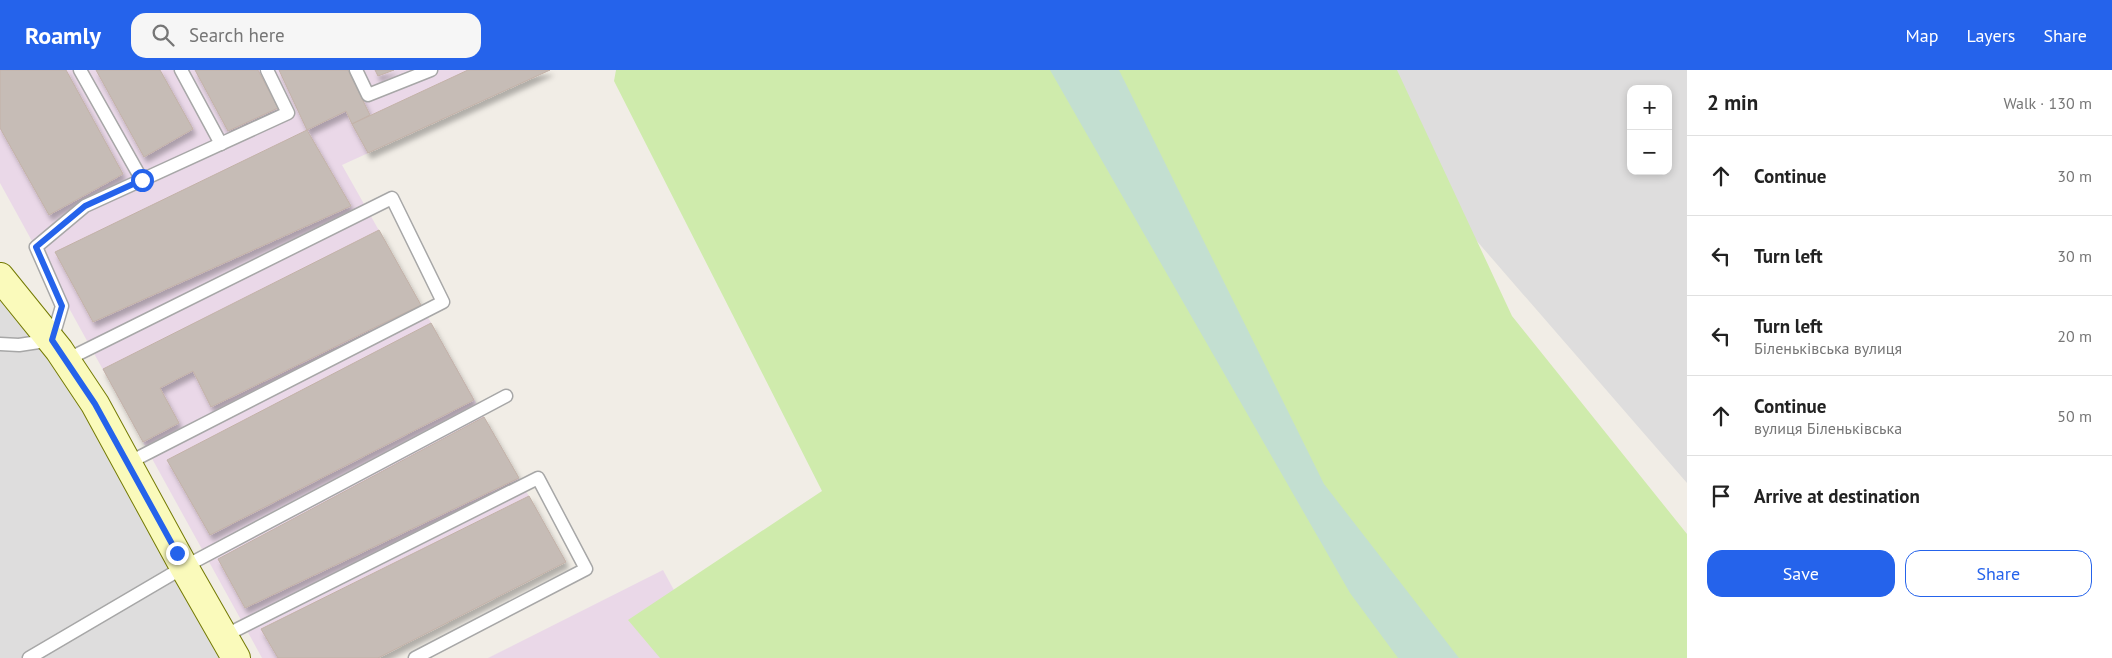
<!DOCTYPE html>
<html lang="en">
<head>
<meta charset="utf-8">
<style>
	body { margin:0; font-family:"PT Sans",sans-serif; background:#f6f6f6; color:#222 }
	.controls { position:absolute; right:15px; top:15px; display:grid; overflow:hidden; border-radius:10px; box-shadow:0 2px 8px #0003 }
	.controls button { width:45px; height:45px; display:grid; place-items:center; padding:0; border:0; border-bottom:1px solid #e0e0e0; background:#fff; color:#222; font:25px sans-serif }
	.stop { position:absolute; width:15px; height:15px; margin:-11px; border:4px solid #2563eb; border-radius:50%; background:#fff }
	.stop.end { background:#2563eb; border-color:#fff; box-shadow:0 1px 5px #0008 }
	.list { margin:0; padding:0; list-style:none }
	h2 { display:flex; justify-content:space-between; align-items:center; height:65px; margin:0; padding:0 20px; font-size:21px }
	h2 small { font-size:16px; font-weight:400; color:#767676 }
	.list li { display:grid; grid-template-columns:32px 1fr auto; gap:15px; align-items:center; box-sizing:border-box; height:80px; padding:0 20px; border-top:1px solid #e0e0e0 }
	.list b { display:block; font-size:19px; white-space:nowrap }
	.list p { margin:0; font-size:16px; white-space:nowrap; color:#767676 }
	.list em { font-size:16px; font-style:normal; color:#767676 }
	.actions { display:flex; gap:10px; padding:15px 20px }
	.actions a { flex:1; padding:11px 0; border:1px solid #2563eb; border-radius:15px; text-align:center; font-size:18px; color:#2563eb }
	.actions .main { background:#2563eb; color:#fff }
	.icon { flex:none; width:28px; height:28px; fill:none; stroke:currentColor; stroke-width:2; stroke-linecap:round; stroke-linejoin:round }
	.map { position:relative; flex:none; width:1687px; height:588px; overflow:hidden }
	header { display:flex; align-items:center; gap:30px; box-sizing:border-box; height:70px; padding:0 25px; background:#2563eb; color:#fff }
	header strong { font-size:24px }
	nav { display:flex; gap:28px; margin-inline-start:auto; font-size:18px }
	.search { width:350px; height:45px; background:#f6f6f6; display:flex; align-items:center; gap:12px; box-sizing:border-box; padding:0 18px; border-radius:15px; color:#767676; font-size:19px }
	main { display:flex }
	aside { flex:1; background:#fff }
	.map>svg:first-child { display:block }
	.residential { fill:#dedddd; fill-rule:evenodd }
	.industrial { fill:#ead8e8 }
	.grass { fill:#cfebac }
	.wetland { fill:#c3dfd1 }
	.building { fill:#c6bcb6; stroke:#c3b2a8; filter:url(#shadow) }
	.lines { fill:none; stroke-linecap:round; stroke-linejoin:round }
	.lane-casing { stroke:#a7a7a7; stroke-width:15 }
	.secondary-casing { stroke:#747a04; stroke-width:30 }
	.lane { stroke:#fff; stroke-width:12 }
	.secondary { stroke:#fafabb; stroke-width:28 }
	.route { stroke:#2563eb; stroke-width:6 }
</style>
</head>
<body>
<header>
<strong>Roamly</strong>
<div class="search"><svg class="icon" aria-label="search" viewBox="0 0 24 24"><circle cx="10" cy="10" r="6"/><path d="M15 15l6 6"/></svg>Search here</div>
<nav><a>Map</a><a>Layers</a><a>Share</a></nav>
</header>
<main>
<div class="map">
<svg width="1687" height="588" viewBox="0 0 1687 588">
	<defs>
		<filter id="shadow"><feDropShadow dx="3" dy="5.5" stdDeviation="2.5" flood-color="#0004"/></filter>
	</defs>
	<rect width="100%" height="100%" fill="#f1ede6"/>
	<g class="residential">
		<path d="M1341,0H1687V413L1350,25ZM1631,19H1668V101H1631Z"/>
		<polygon points="0,227 88,340 221,588 0,588"/>
	</g>
	<g class="industrial">
		<polygon points="0,0 550,0 342,95 566,492 378,588 262,588 0,113"/>
		<polygon points="663,500 711,588 488,588"/>
	</g>
	<polygon class="grass" points="616,0 1397,0 1512,246 1687,464 1687,588 660,588 628,550 822,421 614,11"/>
	<polygon class="wetland" points="1050,0 1119,0 1324,414 1459,588 1398,588 1350,523"/>
	<g class="building">
		<polygon points="0,0 66,0 123,104 49,145 0,58"/>
		<polygon points="96,0 160,0 193,59 144,87"/>
		<polygon points="195,0 258,0 278,38 228,61"/>
		<polygon points="279,0 348,0 370,45 352,54 346,41 307,60"/>
		<polygon points="375,0 394,0 378,6"/>
		<polygon points="468,0 550,0 368,83 352,54"/>
		<polygon points="307,60 351,136 93,252 55,182"/>
		<polygon points="379,160 421,235 211,337 193,301 160,318 179,353 143,372 103,299"/>
		<polygon points="431,253 474,330 210,465 167,390"/>
		<polygon points="484,347 519,408 245,538 218,489"/>
		<polygon points="529,426 566,492 378,588 278,588 261,559"/>
	</g>
	<g class="lines">
		<g class="lane-casing">
			<g id="lane">
				<polyline points="80,0 142,110"/>
				<polyline points="181,0 221,74"/>
				<polyline points="356,0 368,25 431,0"/>
				<polyline points="0,274 19,275 52,270 62,236 36,177 85,136 288,43 267,0"/>
				<polyline points="66,290 392,128 443,232 128,393"/>
				<polyline points="224,566 538,408 586,499 415,588"/>
				<polyline points="29,588 184,497 506,326"/>
			</g>
		</g>
		<g class="secondary-casing">
			<polyline id="secondary" points="0,207 59,280 95,334 184,497 236,588"/>
		</g>
		<use href="#lane" class="lane"/>
		<use href="#secondary" class="secondary"/>
	</g>
	<g class="lines">
		<polyline class="route" points="142,110 85,136 36,177 62,236 52,270 95,334 177,483"/>
	</g>
</svg>
<div class="controls">
<button>+</button>
<button>−</button>
</div>
<div class="stop" style="left:142px;top:110px"></div>
<div class="stop end" style="left:177px;top:483px"></div>
</div>
<aside>
<h2>2 min<small>Walk · 130 m</small></h2>
<ul class="list">
<li><svg class="icon" aria-label="ahead" viewBox="0 0 24 24"><path d="M12 20V5M6 11l6-6 6 6"/></svg><div><b>Continue</b></div><em>30 m</em></li>
<li><svg class="icon" aria-label="left" viewBox="0 0 24 24"><path d="M17 20v-9H6M10 6l-5 5 5 5"/></svg><div><b>Turn left</b></div><em>30 m</em></li>
<li><svg class="icon" aria-label="left" viewBox="0 0 24 24"><path d="M17 20v-9H6M10 6l-5 5 5 5"/></svg><div><b>Turn left</b><p>Біленьківська вулиця</p></div><em>20 m</em></li>
<li><svg class="icon" aria-label="ahead" viewBox="0 0 24 24"><path d="M12 20V5M6 11l6-6 6 6"/></svg><div><b>Continue</b><p>вулиця Біленьківська</p></div><em>50 m</em></li>
<li><svg class="icon" aria-label="arrive" viewBox="0 0 24 24"><path d="M6 21V4h12l-3 4 3 4H6"/></svg><div><b>Arrive at destination</b></div></li>
</ul>
<div class="actions"><a class="main">Save</a><a>Share</a></div>
</aside>
</main>
</body>
</html>
